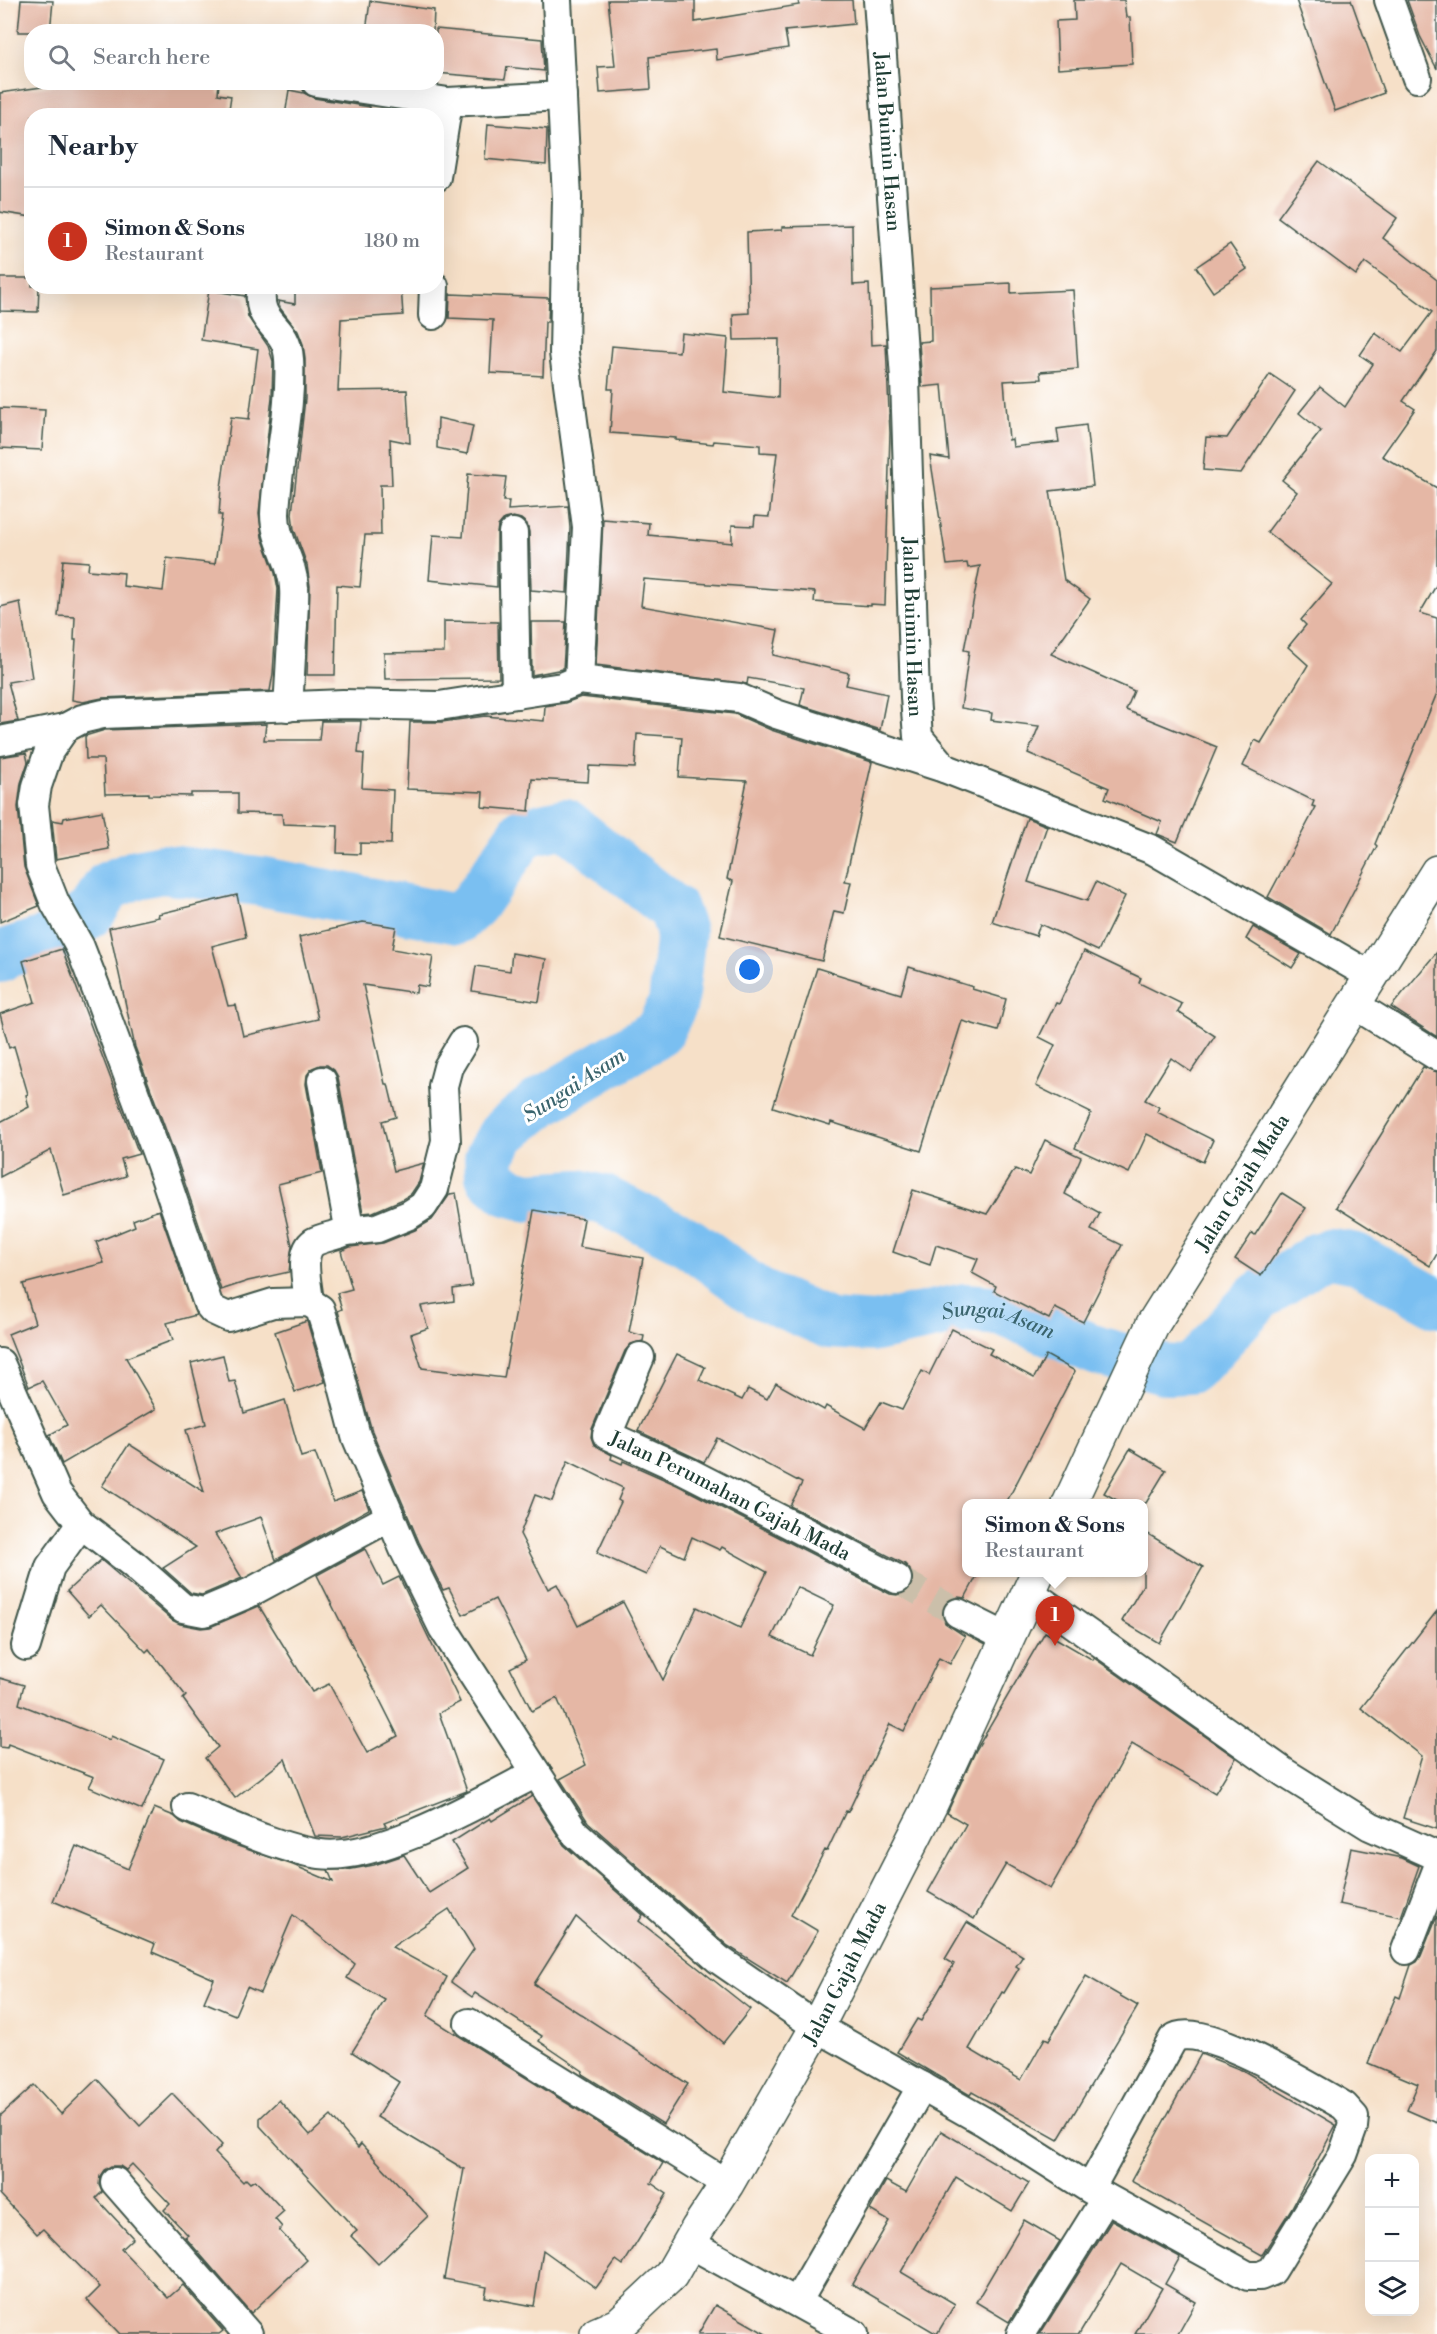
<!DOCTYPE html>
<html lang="en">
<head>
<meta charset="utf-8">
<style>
	body { margin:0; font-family:"Libre Bodoni",serif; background:#f2f2f3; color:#1f2937 }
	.controls { position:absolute; right:18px; bottom:18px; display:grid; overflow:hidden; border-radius:12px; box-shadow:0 6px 24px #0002 }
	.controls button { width:54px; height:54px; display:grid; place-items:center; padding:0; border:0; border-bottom:2px solid #e0e1e3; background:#fff; color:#1f2937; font:30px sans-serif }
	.you { position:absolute; left:750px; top:970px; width:21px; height:21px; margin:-15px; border:4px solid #fff; border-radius:50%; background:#1a73e8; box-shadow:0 0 0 9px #1a73e833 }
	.badge { display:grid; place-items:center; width:39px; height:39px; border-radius:50%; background:#c8321e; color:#fff; font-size:20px; font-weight:700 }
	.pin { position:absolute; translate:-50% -50px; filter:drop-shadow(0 2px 3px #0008) }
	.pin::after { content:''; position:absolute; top:32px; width:21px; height:18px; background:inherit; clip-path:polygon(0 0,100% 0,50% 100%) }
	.popup { position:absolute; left:962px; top:1499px; width:186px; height:78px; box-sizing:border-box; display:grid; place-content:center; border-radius:12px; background:#fff; filter:drop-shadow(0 2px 4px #0005); font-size:20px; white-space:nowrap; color:#747a83 }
	.popup b { font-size:22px; color:#1f2937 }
	.popup::after { content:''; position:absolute; left:50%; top:100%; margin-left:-12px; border:12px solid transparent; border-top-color:#fff }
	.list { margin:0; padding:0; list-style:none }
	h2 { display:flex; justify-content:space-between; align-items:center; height:78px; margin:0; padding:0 24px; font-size:26px }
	h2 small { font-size:20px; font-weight:400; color:#747a83 }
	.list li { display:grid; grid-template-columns:39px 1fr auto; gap:18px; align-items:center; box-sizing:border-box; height:108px; padding:0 24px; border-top:2px solid #e0e1e3 }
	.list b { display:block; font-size:22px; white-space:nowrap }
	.list p { margin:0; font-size:20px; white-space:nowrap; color:#747a83 }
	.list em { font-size:20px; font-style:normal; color:#747a83 }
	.icon { flex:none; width:33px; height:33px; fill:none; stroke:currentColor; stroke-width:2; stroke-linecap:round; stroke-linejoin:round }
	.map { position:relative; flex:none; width:1437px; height:2334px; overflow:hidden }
	.search { position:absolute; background:#fff; box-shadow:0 6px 24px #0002; left:24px; top:24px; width:420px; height:66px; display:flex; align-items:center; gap:15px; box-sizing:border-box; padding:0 21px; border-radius:24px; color:#747a83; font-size:22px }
	.panel { position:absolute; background:#fff; box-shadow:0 6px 24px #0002; left:24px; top:108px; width:420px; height:186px; border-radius:24px }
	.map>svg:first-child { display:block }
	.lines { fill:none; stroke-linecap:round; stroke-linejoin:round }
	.river { stroke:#7abff1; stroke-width:50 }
	.building { fill:#e5b7a5; fill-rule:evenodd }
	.minor-tunnel { stroke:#cbbfaa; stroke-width:28; stroke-dasharray:28 14; stroke-linecap:butt }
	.minor-casing { stroke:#3f554a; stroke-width:32 }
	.major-casing { stroke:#3f554a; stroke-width:36 }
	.minor { stroke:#fff; stroke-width:28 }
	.major { stroke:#fff; stroke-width:33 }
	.labels { text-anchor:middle; stroke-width:6; stroke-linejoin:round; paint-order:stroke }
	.street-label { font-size:20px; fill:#1f3d34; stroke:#fff }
	.water-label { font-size:21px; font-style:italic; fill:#3a646d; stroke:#fff }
</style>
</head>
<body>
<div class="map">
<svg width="1437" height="2334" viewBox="0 0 1437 2334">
	<rect width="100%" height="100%" fill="#fff"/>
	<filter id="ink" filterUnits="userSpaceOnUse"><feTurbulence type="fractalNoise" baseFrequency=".0167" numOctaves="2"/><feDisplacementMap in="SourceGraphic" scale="12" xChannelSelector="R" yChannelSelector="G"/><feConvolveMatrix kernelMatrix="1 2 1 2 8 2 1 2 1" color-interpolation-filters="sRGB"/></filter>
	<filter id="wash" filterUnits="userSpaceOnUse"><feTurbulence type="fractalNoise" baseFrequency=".008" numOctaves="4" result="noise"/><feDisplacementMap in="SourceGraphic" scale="24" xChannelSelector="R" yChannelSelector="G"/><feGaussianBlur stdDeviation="1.35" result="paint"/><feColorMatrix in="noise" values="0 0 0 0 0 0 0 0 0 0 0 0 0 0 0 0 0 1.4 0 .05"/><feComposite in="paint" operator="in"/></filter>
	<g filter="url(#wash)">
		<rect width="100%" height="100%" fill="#f6e0c8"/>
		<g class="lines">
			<path class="river" id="s1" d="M0,958L4,954L53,938L91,912L108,886L137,874L161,869L259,881L458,919L474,904L524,832L565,823L673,909L681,932L673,1003L659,1032L540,1103L503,1133L489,1158L490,1176L507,1191L528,1197L579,1194L604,1200L688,1242L758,1293L830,1324L875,1327L965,1308L1002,1311L1098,1351L1167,1370L1190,1369L1203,1357L1258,1297L1318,1257L1332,1253L1356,1258L1437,1303"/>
		</g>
		<g id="blocks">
			<g class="building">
				<polygon points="21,0 53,1 50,32 18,32"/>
				<polygon points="608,0 695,0 695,22 799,5 798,0 852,0 854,24 785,31 788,48 717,60 716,49 649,57 651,89 600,93 598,67 615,66"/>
				<polygon points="1074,0 1124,0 1126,17 1130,17 1132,64 1058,69 1056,21 1075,20"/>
				<polygon points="1296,0 1351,0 1384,93 1335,111"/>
				<polygon points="1407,0 1437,0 1437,69 1420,36"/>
				<polygon points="370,1 434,10 433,32 366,32"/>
				<polygon points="436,29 542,39 544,71 507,67 505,79 436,73"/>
				<polygon points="77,82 219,82 218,94 231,96 228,116 32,116 32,217 0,212 0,93"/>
				<polygon points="289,90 304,93 314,98 370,107 369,116 285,116"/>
				<polygon points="488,124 547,129 546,165 485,159"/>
				<polygon points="1319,161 1397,218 1383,238 1437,280 1437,351 1403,401 1415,409 1382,456 1437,488 1437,584 1420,613 1437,618 1437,693 1375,844 1377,846 1331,934 1268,897 1316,807 1312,806 1314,801 1243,766 1255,740 1261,743 1308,665 1288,647 1306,625 1301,620 1332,584 1267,532 1297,492 1282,480 1321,431 1299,413 1320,387 1345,407 1373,364 1360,355 1375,333 1402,352 1432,312 1365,262 1356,275 1278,217"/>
				<polygon points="852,225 853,285 869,284 871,345 886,344 890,433 885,605 871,604 871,606 814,602 815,592 644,579 641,606 778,630 773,655 849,673 846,685 887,694 880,730 800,705 804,688 748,678 747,684 596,665 603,519 649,523 648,535 732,543 732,525 754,526 755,516 769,517 777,453 760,452 760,445 714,441 713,444 676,440 676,438 610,433 613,389 608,389 612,346 679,352 681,333 728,338 724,392 778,398 779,339 734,340 733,314 749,313 747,232 782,230 782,227"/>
				<polygon points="1230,244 1247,269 1213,292 1196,267"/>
				<polygon points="0,278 32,278 32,286 39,286 38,312 0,311"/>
				<polygon points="1011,283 1011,293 1073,290 1078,369 1040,372 1041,379 1004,381 1009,440 1012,439 1013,447 1059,442 1057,429 1086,425 1093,486 1050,491 1064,580 1090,599 1051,654 1134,691 1126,710 1217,747 1177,842 1157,834 1162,822 1105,798 1109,788 1028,753 1039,726 991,720 992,713 961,708 969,651 964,650 980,566 968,568 967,563 947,565 930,456 949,459 942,385 922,387 919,342 931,341 930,287"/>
				<polygon points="347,286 401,286 403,315 341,319 338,391 407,390 410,443 390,439 392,485 380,485 381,535 365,535 360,587 337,585 335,675 307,675 310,586 307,565 294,529 292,514 305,399 305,359 303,344 298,331 280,308 278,301 295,304 295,290 348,289"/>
				<polygon points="209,290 245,296 248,317 268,346 273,361 272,397 259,513 262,537 275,573 278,589 273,674 270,691 102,698 83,702 72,700 76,640 74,640 75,617 58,616 63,560 89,562 88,570 124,573 123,586 163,591 167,558 215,564 222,515 219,515 221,488 231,417 249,419 258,349 201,340"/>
				<polygon points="450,294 549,298 548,322 545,322 543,376 490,373 493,320 449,318"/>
				<polygon points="1270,374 1295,391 1241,473 1203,470 1206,437 1227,438"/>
				<polygon points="0,408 45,410 42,450 0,448"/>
				<polygon points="438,418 473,426 467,454 437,448"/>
				<polygon points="468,474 506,477 503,501 509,501 508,510 568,506 570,528 567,593 531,590 529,532 527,524 521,519 513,517 504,519 498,526 497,533 497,587 429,580 433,535 463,537"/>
				<polygon points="20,602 32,678 8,682 18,721 0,724 0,607"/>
				<polygon points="444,621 498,622 499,678 385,679 384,653 444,652"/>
				<polygon points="531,622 566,622 563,669 532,675"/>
				<polygon points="581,697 735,714 771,730 872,762 845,881 851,882 844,913 834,911 822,961 720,936 733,881 727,879 747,781 679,777 682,737 637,734 635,768 589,766 588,782 532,779 529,811 482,807 483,792 407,789 410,722 442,722 485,716 544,721 545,706 565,703"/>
				<polygon points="321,721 361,721 358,753 364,754 362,788 393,790 391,844 360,843 360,854 337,853 338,826 283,824 282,814 238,813 238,793 191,793 191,796 149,795 149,793 105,794 103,759 86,759 85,736 105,730 266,724 264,740 319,740"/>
				<polygon points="26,753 28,762 21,783 18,807 24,867 39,906 0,922 0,757"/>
				<polygon points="102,811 109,849 56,859 52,820 63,822 64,818"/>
				<polygon points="1027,818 1047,826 1028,882 1087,901 1096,882 1125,896 1098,951 1040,924 1036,936 992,922"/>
				<polygon points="237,895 246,937 212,946 228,1006 236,1005 243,1036 318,1019 299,937 363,922 396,927 392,949 433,956 428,987 417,985 416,993 363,985 385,1084 388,1084 396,1117 382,1121 394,1171 424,1163 419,1182 411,1194 401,1200 373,1212 363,1213 338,1077 334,1070 327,1065 320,1065 312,1068 307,1075 306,1084 322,1173 278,1184 292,1245 289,1272 248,1281 221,1290 177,1160 135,1047 109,928 159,917 158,914"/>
				<polygon points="1253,927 1301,954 1292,968 1246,939"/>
				<polygon points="62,949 139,1154 121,1159 126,1176 64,1195 51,1150 0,1177 0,1122 29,1107 26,1095 28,1094 14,1046 9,1048 0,1014 35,1002 23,961"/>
				<polygon points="1084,951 1141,978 1139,983 1182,1004 1178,1012 1215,1036 1191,1072 1171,1058 1145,1100 1159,1107 1157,1112 1213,1140 1203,1162 1147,1134 1129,1173 1075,1148 1091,1113 1036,1086 1055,1045 1039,1037 1056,1003 1059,1004"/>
				<polygon points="1437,952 1437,1037 1391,1007"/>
				<polygon points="512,953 546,959 539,1002 472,991 476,966 510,971"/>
				<polygon points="909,967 973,987 972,989 1006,999 998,1031 962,1021 921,1151 831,1122 830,1125 773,1107 817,968 901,994"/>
				<polygon points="1423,1067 1437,1072 1437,1254 1430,1266 1336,1207"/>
				<polygon points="1045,1140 1081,1157 1065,1194 1100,1213 1091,1230 1122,1245 1083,1322 1055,1308 1049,1319 994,1291 996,1286 972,1273 978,1259 936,1245 930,1265 893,1252 913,1190 987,1214 1015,1169 1029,1175"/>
				<path d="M456,1193L472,1286L453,1289L454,1301L421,1306L428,1328L411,1334L422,1368L504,1378L534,1210L584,1219L579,1247L643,1258L629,1332L644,1336L643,1341L631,1344L625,1351L592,1429L591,1437L594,1445L612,1455L611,1459L622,1464L623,1461L677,1485L890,1594L897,1595L905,1593L911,1587L913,1578L910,1570L905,1564L790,1506L802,1483L717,1438L704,1462L638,1431L677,1354L705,1367L699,1380L742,1400L748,1389L767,1399L776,1383L824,1410L826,1406L865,1428L881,1402L902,1410L922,1371L929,1375L952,1329L992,1349L989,1354L1034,1378L1046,1355L1075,1371L1006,1503H966V1572H979L965,1598L958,1597L949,1599L944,1605L942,1613L945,1623L965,1636L950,1664L939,1658L904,1731L890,1724L848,1812L846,1811L827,1851L825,1850L791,1915L818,1931L787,1983L728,1946L588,1822L560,1779L586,1765L557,1698L532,1711L510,1668L526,1660L495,1599L463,1615L449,1588L443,1590L419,1542L372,1431L338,1311L342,1309L337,1293L352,1289L341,1251L350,1247L383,1243L415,1230L432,1220L450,1194ZM568,1461L623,1488L618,1500L621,1502L597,1553L646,1575L660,1546L684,1557L692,1537L720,1550L722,1547L767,1572L740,1628L697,1607L663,1680L623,1602L578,1626L557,1584L548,1589L520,1534L535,1495L552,1501ZM797,1587L834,1605L810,1655L772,1637Z"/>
				<polygon points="1282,1193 1306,1208 1261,1276 1235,1259 1252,1233 1255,1235"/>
				<polygon points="159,1210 196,1315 167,1323 173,1340 126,1358 156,1409 62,1464 49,1435 67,1425 42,1381 29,1387 8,1334 35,1323 23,1284 104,1263 96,1242 135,1226 133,1220"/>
				<polygon points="307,1321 325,1382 295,1392 275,1332"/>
				<polygon points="223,1355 229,1382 235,1381 244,1413 285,1400 301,1457 315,1453 333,1502 362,1491 369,1509 276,1560 261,1517 215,1534 242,1578 202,1595 191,1593 163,1568 196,1547 102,1486 129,1444 204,1492 186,1430 206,1424 191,1363"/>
				<polygon points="1130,1449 1166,1470 1146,1503 1122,1503 1104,1493"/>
				<polygon points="1143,1531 1203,1567 1159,1643 1122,1621 1143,1585"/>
				<polygon points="365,1549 383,1585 399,1577 460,1702 439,1713 467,1791 384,1823 386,1826 342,1837 315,1836 285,1759 235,1798 205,1758 218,1747 183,1699 186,1696 149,1649 146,1652 101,1605 89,1616 67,1591 101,1560 172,1620 180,1624 201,1628 210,1627 259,1606 312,1692 329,1684 367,1753 398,1736 317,1575"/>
				<polygon points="1437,1611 1437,1829 1403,1818 1422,1756 1361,1708"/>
				<polygon points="1045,1632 1093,1660 1094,1658 1236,1758 1215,1793 1132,1744 1050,1889 1006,1864 974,1919 928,1892 966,1824 947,1813 976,1750"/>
				<polygon points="0,1678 24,1685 19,1704 110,1740 111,1736 164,1759 142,1810 89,1787 94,1777 8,1744 7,1748 0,1747"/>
				<polygon points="532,1796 564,1845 643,1915 639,1921 750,2009 723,2043 576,1917 534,1984 688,2084 663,2124 582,2074 583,2071 539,2041 542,2036 475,1993 472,1997 451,1982 474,1949 449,1909 392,1947 447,1977 427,2016 663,2163 651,2183 667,2194 623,2265 616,2260 596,2288 543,2250 534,2306 485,2297 487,2287 444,2279 464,2169 377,2117 399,2082 352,2052 385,2000 347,1978 355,1964 293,1915 260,1993 247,1987 235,2015 204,2002 214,1979 152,1952 155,1944 53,1901 76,1846 128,1869 154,1808 174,1816 181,1822 229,1843 293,1865 333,1882 328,1870 347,1870 374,1865 404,1855 429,1893 468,1868 452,1842 490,1818 492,1821"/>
				<polygon points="1351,1848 1402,1858 1419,1866 1401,1917 1339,1904"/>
				<polygon points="1437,1916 1437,2123 1407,2110 1418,2084 1368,2063 1396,1996 1400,1998 1411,1965 1417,1962 1421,1956"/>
				<polygon points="967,1922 1023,1956 1016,1966 1019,1968 1004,1993 1002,1992 969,2049 1021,2080 1045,2038 1049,2040 1086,1976 1138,2006 1058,2140 972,2092 970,2095 897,2052 917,2019 921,2021 954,1964 945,1959"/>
				<polygon points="1201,2054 1244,2071 1336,2125 1291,2209 1262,2255 1131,2181"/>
				<polygon points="97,2079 140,2126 173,2094 222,2145 215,2153 243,2182 246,2179 250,2183 255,2180 284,2211 275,2219 282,2227 279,2230 307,2260 251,2313 185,2237 188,2235 164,2210 170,2204 132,2164 126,2170 120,2166 111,2166 104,2170 100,2176 99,2185 102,2192 96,2198 133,2238 121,2249 168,2298 183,2285 223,2331 219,2334 120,2334 87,2300 100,2287 43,2229 37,2234 0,2194 0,2116 34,2085 61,2114"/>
				<polygon points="279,2100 310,2135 331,2116 358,2148 361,2144 428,2216 378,2264 351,2236 357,2231 260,2126 260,2118"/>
				<polygon points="941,2131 1029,2183 1012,2211 956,2177 901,2272 955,2304 937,2334 852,2284 889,2221 870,2210 886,2181 906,2192"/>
				<polygon points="1024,2220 1060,2241 1009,2322 976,2302"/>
				<polygon points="1112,2220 1180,2257 1165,2284 1196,2302 1178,2334 1135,2334 1162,2288 1121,2264 1079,2334 1040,2334"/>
				<polygon points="715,2305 766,2334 698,2334"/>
			</g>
		</g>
	</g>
	<g filter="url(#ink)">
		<use href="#blocks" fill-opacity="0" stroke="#3f554a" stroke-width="1.5"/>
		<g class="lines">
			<polyline class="minor-tunnel" points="897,1579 958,1613"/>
			<g class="minor-casing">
				<g id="minor">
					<polyline points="557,0 567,198 564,353 587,527 579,680"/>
					<path id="s2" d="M878,0L905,379L915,697L918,737L944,768L1153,850L1373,977"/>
					<polyline points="1389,0 1417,78"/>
					<polyline points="316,82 448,102 562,96"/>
					<polyline points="436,177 448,102"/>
					<path d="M262,286C254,327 287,322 289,359C292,411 277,462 275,514C275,541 293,561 294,588C295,600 293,613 293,625C291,652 290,679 288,707"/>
					<polyline points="433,315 434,286"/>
					<polyline points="513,533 516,694"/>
					<path d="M65,728L49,751L37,786L34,805L40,865L55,903L80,947L97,991L161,1165L208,1304L213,1310L228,1317L273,1303L309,1302L320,1309L337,1363L356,1436L404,1549L443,1628L575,1833L718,1959L817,2027L983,2121L1090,2189L1248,2276H1260L1272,2271L1343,2155L1353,2127L1354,2117L1344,2106C1315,2090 1199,2018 1173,2039L1090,2189"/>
					<polyline points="0,741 65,728 82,719 103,714 343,704 439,706 562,687 579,680 739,698 776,714 944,768"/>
					<polyline points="1355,1005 1437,1056"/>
					<polyline points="346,1231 377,1228 409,1215 423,1206 434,1189 446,1141 443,1086 448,1067 463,1042"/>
					<path d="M309,1302C308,1286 298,1253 314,1242C323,1237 336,1236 346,1231L348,1222L322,1081"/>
					<path id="s3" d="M640,1357L607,1435L684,1470L897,1579"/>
					<polyline points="0,1363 57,1493 81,1524 133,1564 183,1608 204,1612 249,1593 390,1517"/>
					<polyline points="1029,1592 1285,1773 1370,1826 1437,1856"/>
					<polyline points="958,1613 1008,1638"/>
					<polyline points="26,1646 50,1567 81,1524"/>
					<path d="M187,1807C225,1823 280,1849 320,1854C378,1862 484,1800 536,1773"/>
					<polyline points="1406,1950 1437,1870"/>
					<polyline points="469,2023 727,2184"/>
					<polyline points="115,2182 248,2334"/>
					<polyline points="689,2243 854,2334"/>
					<polyline points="797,2302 922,2086"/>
					<polyline points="1021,2334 1106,2198"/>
				</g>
			</g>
			<g class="major-casing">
				<g id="major">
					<path id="s4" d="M1069,1504L1153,1324L1437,872"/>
					<path id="s5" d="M597,2334L618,2325L671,2275L698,2228L727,2184L817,2027L930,1806L1038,1572"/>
				</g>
			</g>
			<use href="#minor" class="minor"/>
			<use href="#major" class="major"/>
		</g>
	</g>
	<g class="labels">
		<g class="street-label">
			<text dy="7" stroke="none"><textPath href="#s2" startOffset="142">Jalan Buimin Hasan</textPath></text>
			<text dy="7" stroke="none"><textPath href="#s2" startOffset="628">Jalan Buimin Hasan</textPath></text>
			<text dy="7" stroke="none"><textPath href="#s4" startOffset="366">Jalan Gajah Mada</textPath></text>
			<text dy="7" stroke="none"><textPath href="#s3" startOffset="222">Jalan Perumahan Gajah Mada</textPath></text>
			<text dy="7" stroke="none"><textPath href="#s5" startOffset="444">Jalan Gajah Mada</textPath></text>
		</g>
		<g class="water-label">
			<text transform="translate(574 1085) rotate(-33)" y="7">Sungai Asam</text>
			<text dy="7" stroke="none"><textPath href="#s1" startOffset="1694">Sungai Asam</textPath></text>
		</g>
	</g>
</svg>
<div class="controls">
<button>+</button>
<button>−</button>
<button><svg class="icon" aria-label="layers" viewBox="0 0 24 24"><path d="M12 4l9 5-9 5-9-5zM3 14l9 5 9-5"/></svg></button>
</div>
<div class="you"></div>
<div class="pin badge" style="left:1055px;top:1646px">1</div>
<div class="popup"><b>Simon &amp; Sons</b>Restaurant</div>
<div class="search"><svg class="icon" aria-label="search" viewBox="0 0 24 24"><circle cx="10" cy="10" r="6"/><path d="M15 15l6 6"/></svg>Search here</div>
<section class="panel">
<h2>Nearby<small></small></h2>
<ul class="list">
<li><span class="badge">1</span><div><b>Simon &amp; Sons</b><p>Restaurant</p></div><em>180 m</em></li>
</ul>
</section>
</div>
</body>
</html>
